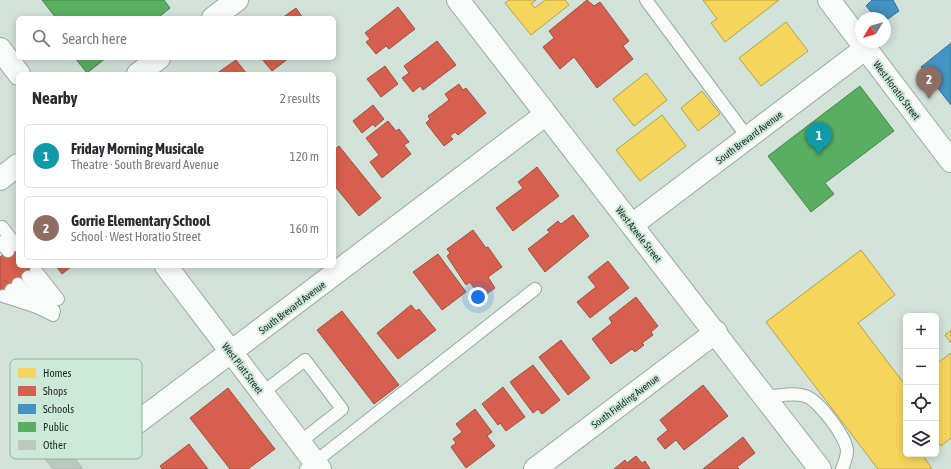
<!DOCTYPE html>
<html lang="en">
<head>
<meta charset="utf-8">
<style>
	body { margin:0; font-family:"Asap Condensed",sans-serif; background:#f7f7f7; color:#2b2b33 }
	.controls { position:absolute; right:12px; bottom:12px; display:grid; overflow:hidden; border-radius:6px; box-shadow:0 2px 10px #0003 }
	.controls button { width:36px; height:36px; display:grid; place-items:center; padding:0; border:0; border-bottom:1px solid #e1e1e2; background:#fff; color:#2b2b33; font:20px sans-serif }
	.compass { position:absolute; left:855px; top:12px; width:36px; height:36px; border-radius:50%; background:#fff; box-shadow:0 2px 10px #0003; rotate:232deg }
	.you { position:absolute; left:478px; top:297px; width:14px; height:14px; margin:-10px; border:3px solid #fff; border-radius:50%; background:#1a73e8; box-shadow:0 0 0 6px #1a73e833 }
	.badge { display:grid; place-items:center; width:26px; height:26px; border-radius:50%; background:#5f6c65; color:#fff; font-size:13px; font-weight:700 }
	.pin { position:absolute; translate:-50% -33px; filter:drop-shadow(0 1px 2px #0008) }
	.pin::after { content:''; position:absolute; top:21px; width:14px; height:12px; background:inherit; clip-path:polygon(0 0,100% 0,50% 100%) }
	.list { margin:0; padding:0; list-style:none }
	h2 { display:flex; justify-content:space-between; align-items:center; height:52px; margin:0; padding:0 16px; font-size:17px }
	h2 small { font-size:13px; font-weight:400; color:#7c7c81 }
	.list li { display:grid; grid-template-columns:26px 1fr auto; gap:12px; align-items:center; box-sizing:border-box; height:64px; margin:0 8px 8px; padding:0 8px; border:1px solid #e1e1e2; border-radius:6px }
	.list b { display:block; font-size:15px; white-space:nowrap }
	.list p { margin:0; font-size:13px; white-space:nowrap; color:#7c7c81 }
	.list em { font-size:13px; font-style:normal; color:#7c7c81 }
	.icon { flex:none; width:22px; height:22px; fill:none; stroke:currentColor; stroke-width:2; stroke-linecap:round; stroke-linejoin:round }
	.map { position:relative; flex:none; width:951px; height:469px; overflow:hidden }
	.search { position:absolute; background:#fff; box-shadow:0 2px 10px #0003; left:16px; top:16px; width:320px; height:44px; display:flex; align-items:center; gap:10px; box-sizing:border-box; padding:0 14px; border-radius:6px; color:#7c7c81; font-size:15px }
	.panel { position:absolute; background:#fff; box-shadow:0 2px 10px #0003; left:16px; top:72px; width:320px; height:196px; border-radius:6px }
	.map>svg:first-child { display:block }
	.homes { fill:#f6d55c; stroke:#b6a34c }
	.shops { fill:#d6604d; stroke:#a05142 }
	.schools { fill:#4393c3; stroke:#397494 }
	.public { fill:#5aae61; stroke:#498750 }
	.building { fill:#bbc9c1; stroke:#acb9b2 }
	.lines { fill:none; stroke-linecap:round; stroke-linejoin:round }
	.lane-casing { stroke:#9ca9a2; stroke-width:14 }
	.street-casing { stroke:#9ca9a2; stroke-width:24 }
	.secondary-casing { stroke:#9ca9a2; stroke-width:24 }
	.lane { stroke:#f8fbf9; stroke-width:12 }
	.street { stroke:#f8fbf9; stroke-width:22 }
	.secondary { stroke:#f8fbf9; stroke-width:22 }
	.labels { text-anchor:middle; stroke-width:4; stroke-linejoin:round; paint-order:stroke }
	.street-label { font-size:10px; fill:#222d27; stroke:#cbe8d8 }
	.key { fill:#cbe8d8; stroke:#98b0a3; stroke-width:1 }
	.key-label { font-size:11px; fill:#222d27 }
</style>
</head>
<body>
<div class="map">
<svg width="951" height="469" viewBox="0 0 951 469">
	<rect width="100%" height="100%" fill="#d1e2d9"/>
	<g class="homes">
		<polygon points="509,0 536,0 531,4 535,8 545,0 565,0 569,5 531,35 505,3"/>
		<polygon points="703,0 779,0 725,42 711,23 717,19"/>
		<polygon points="786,22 808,51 761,86 739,58"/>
		<polygon points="646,73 667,100 634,126 613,99"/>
		<polygon points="702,91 720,114 698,131 681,108"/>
		<polygon points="662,115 686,146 640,181 616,150"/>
		<polygon points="861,250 895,295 858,323 906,386 906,454 922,454 932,469 878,469 766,322"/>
		<polygon points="951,330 951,343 945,335"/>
		<polygon points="951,353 951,438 941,446 938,442 936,443 936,364"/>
	</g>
	<g class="shops">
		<polygon points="587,0 594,6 600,2 629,41 623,46 633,59 597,88 574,57 560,69 543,47 554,38 549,31"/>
		<polygon points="398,7 415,29 389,49 386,46 376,54 366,42 370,39 365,33"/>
		<polygon points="296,8 303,18 282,18"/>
		<polygon points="437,41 456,65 423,90 420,86 413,92 402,78 409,73 404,66"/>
		<polygon points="261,58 289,58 272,71"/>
		<polygon points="236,60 247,74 216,74"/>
		<polygon points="385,66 398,84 381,97 367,79"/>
		<polygon points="459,84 463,90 466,88 486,113 458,135 455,132 450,136 453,139 444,146 426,123 430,119 428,116 449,100 445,94"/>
		<polygon points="373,105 384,119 375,127 373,124 362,133 353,121"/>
		<polygon points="388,121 396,131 399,129 409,142 404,145 411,154 382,178 370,162 379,155 366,138"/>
		<polygon points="339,146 381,198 359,216 334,185 334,150"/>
		<polygon points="537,167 559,196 513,231 496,208 523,188 518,182"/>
		<polygon points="573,215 589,236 545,272 528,249 550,232 547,230 558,221 561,224"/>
		<polygon points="473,230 486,248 488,247 502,267 488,277 495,288 481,298 470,282 466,285 447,256 450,253 447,249"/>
		<polygon points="18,243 18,266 41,266 0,298 0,257"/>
		<polygon points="438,254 466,292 442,310 413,272"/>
		<polygon points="608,261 629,288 590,318 577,302 596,287 588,277"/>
		<polygon points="56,266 72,266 62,274"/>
		<polygon points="636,297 658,326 651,332 653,335 642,343 644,345 635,352 632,349 611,364 592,339 612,323 609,318"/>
		<polygon points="411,305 416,311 419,309 436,330 398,359 377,333"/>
		<polygon points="342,311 399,385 374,404 317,330"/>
		<polygon points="561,340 590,378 568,395 539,357"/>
		<polygon points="533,365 560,400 542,414 538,409 533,413 510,382"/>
		<polygon points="703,385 728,416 684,450 676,440 665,449 657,439 668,430 660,420"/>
		<polygon points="503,387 525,417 506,431 500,423 498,425 482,404"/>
		<polygon points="228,388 275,449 248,469 230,469 190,418"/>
		<polygon points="475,409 492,432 487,436 495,446 466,468 451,447 456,443 453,439 462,432 456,424"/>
		<polygon points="743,437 755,453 737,467 739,469 703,469"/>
		<polygon points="189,444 208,469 162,469 160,466"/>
		<polygon points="636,456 642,463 645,461 650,469 614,469 625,460 627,463"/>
	</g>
	<g class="schools">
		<polygon points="872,0 893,0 899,11 885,21 885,18 876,18 866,6"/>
		<polygon points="951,43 951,105 921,67"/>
	</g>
	<g class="public">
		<polygon points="42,0 164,0 170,8 158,18 56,18"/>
		<polygon points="75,58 106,58 87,73"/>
		<polygon points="860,86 894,131 825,183 834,194 811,212 768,156"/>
	</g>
	<polygon class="building" points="64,445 83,469 53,469 45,459"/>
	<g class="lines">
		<g class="lane-casing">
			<g id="lane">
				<polyline points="646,0 748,138"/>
				<polyline points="2,227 16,245"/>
				<polyline points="0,242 8,251"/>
				<polyline points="36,271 58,299"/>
				<polyline points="28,277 54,311"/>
				<polyline points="18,284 37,307 53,315"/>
				<polyline points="11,290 19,301 37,307"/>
				<polyline points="3,296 19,301"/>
				<polyline points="262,393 305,360 342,409 300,442"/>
				<path d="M765,397C778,396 793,392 805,396C818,399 847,438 847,451C847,457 844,464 842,469"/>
				<polyline points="306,469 535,289"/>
			</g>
		</g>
		<g class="street-casing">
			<g id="street">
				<polyline points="458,0 820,469"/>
				<polyline points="829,0 951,161"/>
				<polyline points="213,18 237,0"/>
				<polyline points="138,74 159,58"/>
				<polyline points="0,179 18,165"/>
				<polyline points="632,225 866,48"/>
				<polyline points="114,440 545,115"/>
				<polyline points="535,469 716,332"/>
			</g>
		</g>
		<g class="secondary-casing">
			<g id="secondary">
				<polyline points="0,49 19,74"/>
				<polyline points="166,266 320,469"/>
			</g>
		</g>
		<use href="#lane" class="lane"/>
		<use href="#street" class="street"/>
		<use href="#secondary" class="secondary"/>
	</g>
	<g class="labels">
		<g class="street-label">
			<text transform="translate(897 90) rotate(53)" y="4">West Horatio Street</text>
			<text transform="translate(749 137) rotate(-37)" y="4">South Brevard Avenue</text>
			<text transform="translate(639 234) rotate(52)" y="4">West Azeele Street</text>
			<text transform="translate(292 307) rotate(-37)" y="4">South Brevard Avenue</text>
			<text transform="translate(243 368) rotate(53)" y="4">West Platt Street</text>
			<text transform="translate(625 401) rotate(-37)" y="4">South Fielding Avenue</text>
		</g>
	</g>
	<rect x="10" y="359" width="132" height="100" rx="6" class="key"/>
	<rect x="18" y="368" width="18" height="10" fill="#f6d55c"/>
	<rect x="18" y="386" width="18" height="10" fill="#d6604d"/>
	<rect x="18" y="404" width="18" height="10" fill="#4393c3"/>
	<rect x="18" y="422" width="18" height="10" fill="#5aae61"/>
	<rect x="18" y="440" width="18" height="10" fill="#bbc9c1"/>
	<g class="key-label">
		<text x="43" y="377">Homes</text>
		<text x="43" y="395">Shops</text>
		<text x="43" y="413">Schools</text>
		<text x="43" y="431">Public</text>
		<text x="43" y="449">Other</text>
	</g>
</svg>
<div class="controls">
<button>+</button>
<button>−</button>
<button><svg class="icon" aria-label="locate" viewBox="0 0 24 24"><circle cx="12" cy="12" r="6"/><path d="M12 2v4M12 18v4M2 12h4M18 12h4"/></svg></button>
<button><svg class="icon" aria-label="layers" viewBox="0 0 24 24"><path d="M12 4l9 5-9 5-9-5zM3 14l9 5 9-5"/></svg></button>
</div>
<svg class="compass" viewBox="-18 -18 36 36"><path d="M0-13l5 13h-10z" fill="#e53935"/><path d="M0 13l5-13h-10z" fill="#7c7c81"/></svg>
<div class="you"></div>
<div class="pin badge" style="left:819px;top:155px;background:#0f9aa8">1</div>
<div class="pin badge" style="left:929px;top:99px;background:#8d6e63">2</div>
<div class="search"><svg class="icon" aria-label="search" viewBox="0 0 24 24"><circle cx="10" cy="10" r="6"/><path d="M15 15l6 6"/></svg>Search here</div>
<section class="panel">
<h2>Nearby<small>2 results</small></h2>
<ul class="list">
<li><span class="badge" style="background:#0f9aa8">1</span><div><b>Friday Morning Musicale</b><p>Theatre · South Brevard Avenue</p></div><em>120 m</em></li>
<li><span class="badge" style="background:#8d6e63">2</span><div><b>Gorrie Elementary School</b><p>School · West Horatio Street</p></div><em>160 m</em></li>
</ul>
</section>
</div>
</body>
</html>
